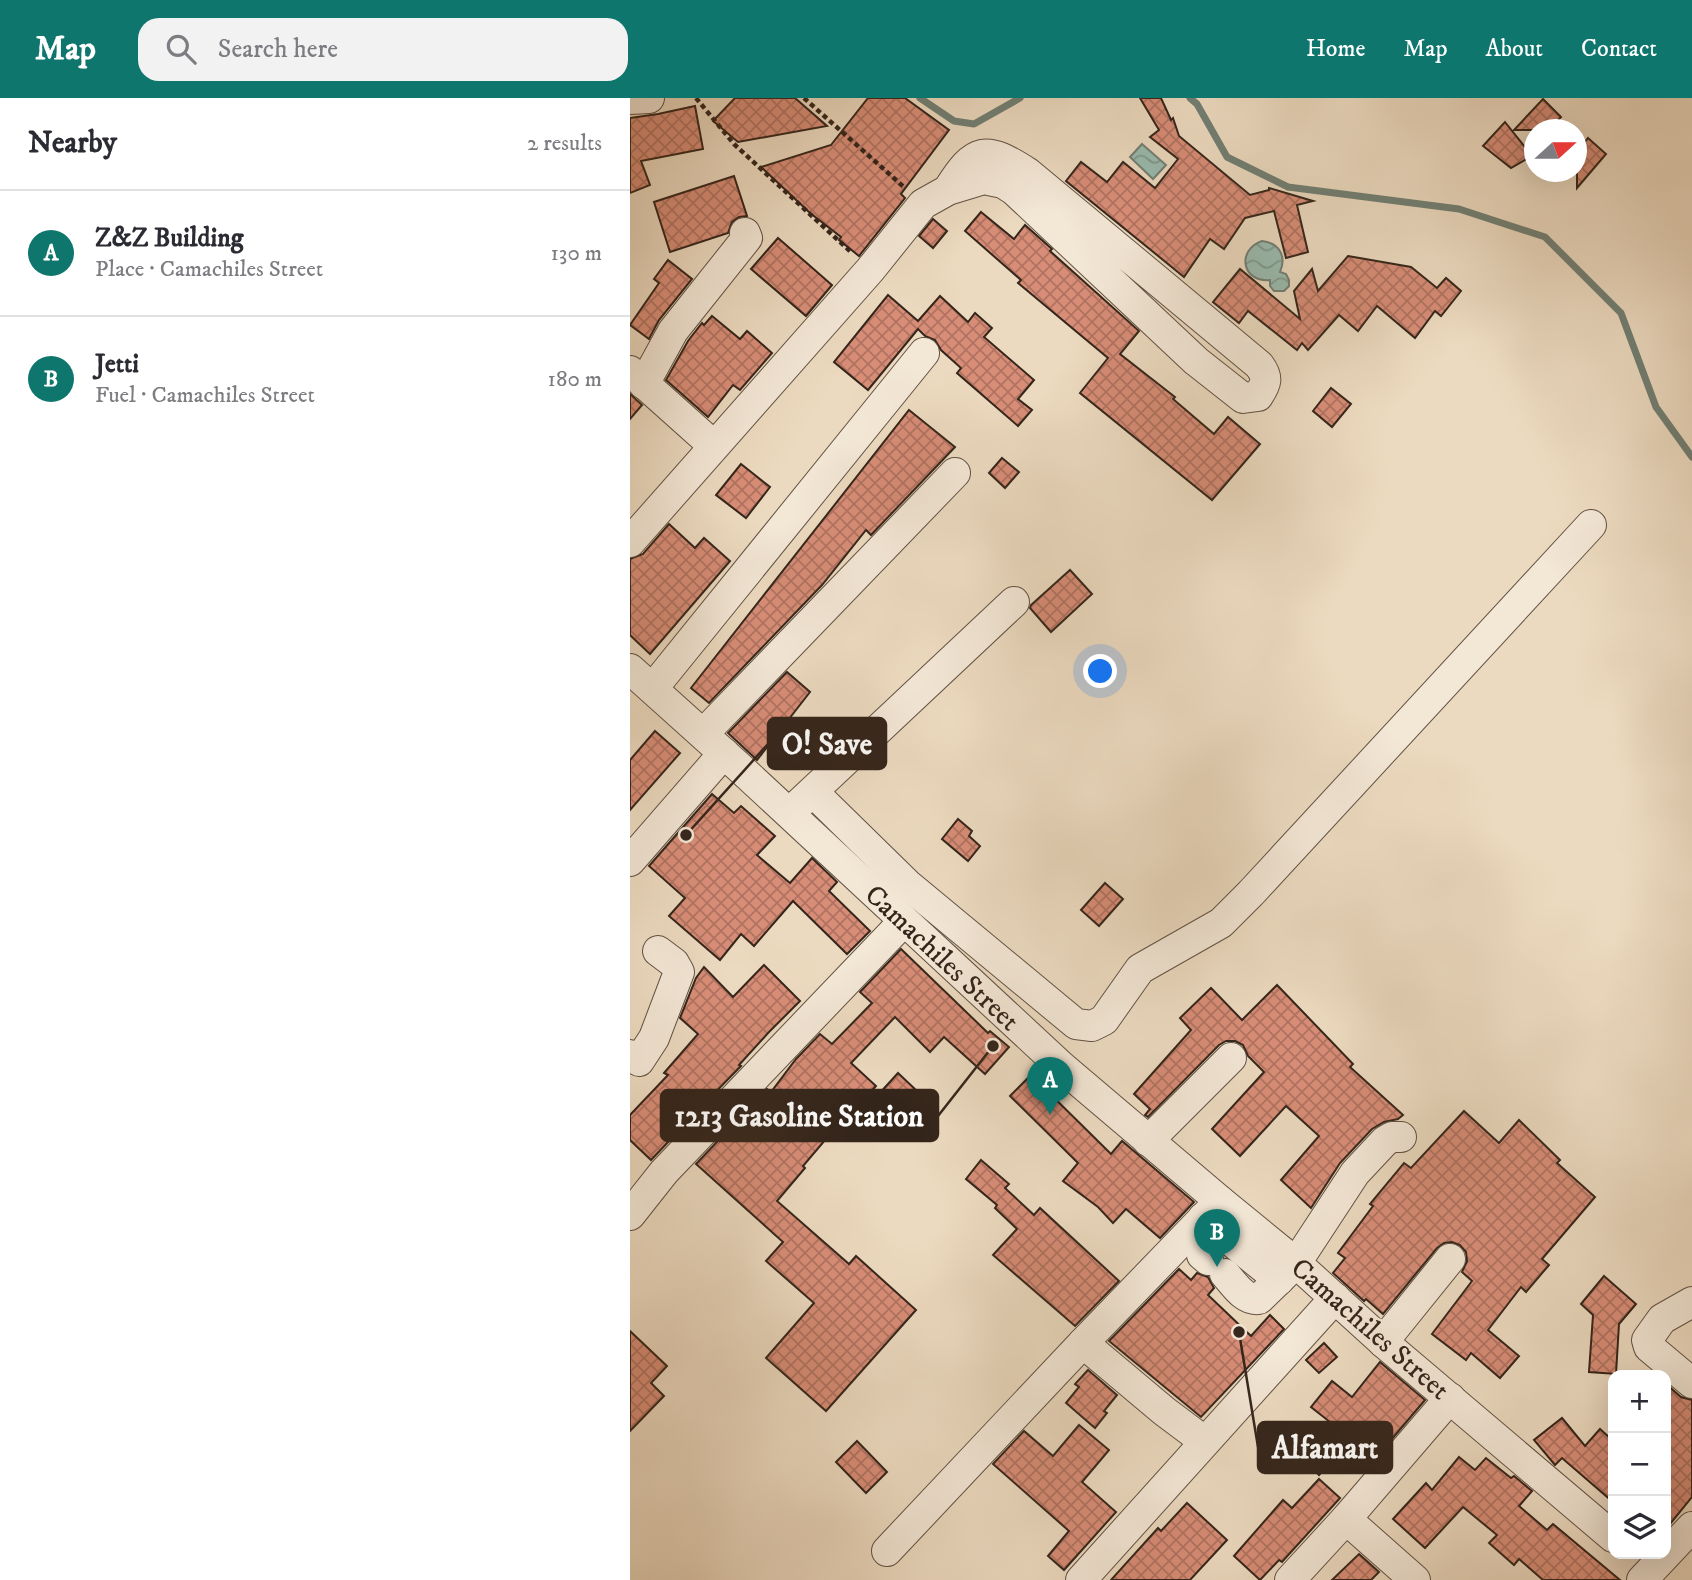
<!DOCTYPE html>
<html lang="en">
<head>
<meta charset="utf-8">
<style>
	body { margin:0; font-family:"IM FELL DW Pica",serif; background:#f2f2f3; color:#2b2b33 }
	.controls { position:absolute; right:21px; bottom:21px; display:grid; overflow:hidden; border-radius:14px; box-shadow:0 7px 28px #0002 }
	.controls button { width:63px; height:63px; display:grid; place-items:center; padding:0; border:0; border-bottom:2px solid #e1e1e2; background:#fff; color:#2b2b33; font:35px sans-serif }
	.compass { position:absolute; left:894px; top:21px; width:63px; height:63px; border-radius:50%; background:#fff; box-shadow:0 7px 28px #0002; rotate:69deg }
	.you { position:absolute; left:471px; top:574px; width:24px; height:24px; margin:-18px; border:5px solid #fff; border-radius:50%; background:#1a73e8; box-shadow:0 0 0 10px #1a73e833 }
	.badge { display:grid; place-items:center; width:46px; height:46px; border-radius:50%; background:#0f766e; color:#fff; font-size:23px; font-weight:700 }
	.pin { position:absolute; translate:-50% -58px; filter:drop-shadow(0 2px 4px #0008) }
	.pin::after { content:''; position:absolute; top:37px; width:24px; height:21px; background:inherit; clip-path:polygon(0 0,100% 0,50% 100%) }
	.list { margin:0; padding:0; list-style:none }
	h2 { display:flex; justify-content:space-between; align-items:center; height:91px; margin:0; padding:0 28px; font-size:30px }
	h2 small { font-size:23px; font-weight:400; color:#7c7c81 }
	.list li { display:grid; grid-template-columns:46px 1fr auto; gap:21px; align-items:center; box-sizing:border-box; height:126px; padding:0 28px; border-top:2px solid #e1e1e2 }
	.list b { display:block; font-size:26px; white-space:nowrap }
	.list p { margin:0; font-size:23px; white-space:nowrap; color:#7c7c81 }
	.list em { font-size:23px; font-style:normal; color:#7c7c81 }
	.icon { flex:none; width:38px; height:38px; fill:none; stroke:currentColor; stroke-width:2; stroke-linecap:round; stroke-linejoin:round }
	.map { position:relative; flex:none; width:1062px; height:1482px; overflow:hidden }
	header { display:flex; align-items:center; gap:42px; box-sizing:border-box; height:98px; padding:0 35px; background:#0f766e; color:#fff }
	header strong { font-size:33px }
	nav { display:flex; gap:38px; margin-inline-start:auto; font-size:24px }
	.search { width:490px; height:63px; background:#f2f2f3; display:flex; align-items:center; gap:18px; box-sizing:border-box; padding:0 24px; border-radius:21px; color:#7c7c81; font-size:26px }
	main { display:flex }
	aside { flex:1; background:#fff }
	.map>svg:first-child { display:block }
	.water { fill:url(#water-waves); stroke:#717f74; stroke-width:2 }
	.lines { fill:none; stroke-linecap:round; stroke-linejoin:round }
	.stream { stroke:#717f74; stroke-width:7 }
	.building { fill:url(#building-cross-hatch); stroke:#34251b; stroke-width:2 }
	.minor-casing { stroke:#625244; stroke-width:32 }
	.path { stroke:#34251b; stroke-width:4.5; stroke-dasharray:5 3.5; stroke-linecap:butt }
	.minor { stroke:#f3e7d6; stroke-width:30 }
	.labels { text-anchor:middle; stroke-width:5; stroke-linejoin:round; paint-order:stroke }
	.street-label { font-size:28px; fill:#34251b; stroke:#f3e7d6 }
	.leader { fill:none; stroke:#34251b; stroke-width:2.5 }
	.callout-dot { fill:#34251b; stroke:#f3e7d6; stroke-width:2.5 }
	.callout { fill:#34251b; stroke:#34251b; stroke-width:2.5 }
	.callout-label { font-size:30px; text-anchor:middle; font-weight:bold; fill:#fff }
</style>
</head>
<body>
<header>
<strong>Map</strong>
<div class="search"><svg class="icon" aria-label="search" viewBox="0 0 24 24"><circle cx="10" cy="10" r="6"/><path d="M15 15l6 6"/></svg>Search here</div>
<nav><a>Home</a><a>Map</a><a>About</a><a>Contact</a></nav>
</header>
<main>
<aside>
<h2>Nearby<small>2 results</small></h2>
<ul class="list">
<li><span class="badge">A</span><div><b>Z&amp;Z Building</b><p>Place · Camachiles Street</p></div><em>130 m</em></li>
<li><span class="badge">B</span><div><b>Jetti</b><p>Fuel · Camachiles Street</p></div><em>180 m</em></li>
</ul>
</aside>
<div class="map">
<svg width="1062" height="1482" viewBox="0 0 1062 1482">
	<defs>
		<pattern id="water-waves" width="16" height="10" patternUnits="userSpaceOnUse" patternTransform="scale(1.75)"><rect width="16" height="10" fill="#99bbaf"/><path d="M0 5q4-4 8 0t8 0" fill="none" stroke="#7e988e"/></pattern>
		<pattern id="building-cross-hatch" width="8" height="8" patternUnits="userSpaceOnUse" patternTransform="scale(1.75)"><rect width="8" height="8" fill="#d88d77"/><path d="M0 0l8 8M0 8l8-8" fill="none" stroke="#b07361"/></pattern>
	</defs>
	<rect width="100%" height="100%" fill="#ecdac0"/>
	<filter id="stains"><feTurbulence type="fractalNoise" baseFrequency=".00286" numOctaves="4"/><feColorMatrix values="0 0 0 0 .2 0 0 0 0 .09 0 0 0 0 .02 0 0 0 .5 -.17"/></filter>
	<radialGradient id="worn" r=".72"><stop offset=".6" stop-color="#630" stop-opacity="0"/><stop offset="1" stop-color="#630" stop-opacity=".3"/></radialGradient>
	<g class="water">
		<polygon points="512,46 536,67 523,81 500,59"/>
		<path d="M632,143C649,145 657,158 650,174L656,176L659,182V188L654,193H644L640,188V182C612,185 606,152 632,143Z"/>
	</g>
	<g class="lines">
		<g class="stream">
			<polyline points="290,0 324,23 344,26 390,0"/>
			<polyline points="560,0 567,6 597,59 658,89 829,111 915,139 991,215 1026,309 1062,359"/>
		</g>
	</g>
	<g class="building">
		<polygon points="105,0 165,0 197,28 108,44 83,23"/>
		<polygon points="238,0 275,0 319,32 271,96 275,100 229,158 209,142 211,139 180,115 131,69 201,47"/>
		<polygon points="510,0 531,0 541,22 543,20 549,38 620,97 639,92 639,90 683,103 667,107 678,154 656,160 644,113 615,120 594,151 580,141 554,179 436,83 451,64 477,84 493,64 525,90 548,61 520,39 529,32"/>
		<polygon points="913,1 931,19 919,32 884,32"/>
		<polygon points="65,8 73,51 11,63 20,87 0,95 0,20 28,16"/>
		<polygon points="875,24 902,58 881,70 853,48"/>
		<polygon points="958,40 976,56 947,90 947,53"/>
		<polygon points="104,78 117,118 109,119 102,124 98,135 40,154 24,104"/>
		<polygon points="351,114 384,141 395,127 422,151 420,153 509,233 490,256 545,299 543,301 584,336 598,319 630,346 582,402 450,295 478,260 388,185 391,182 335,133"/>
		<polygon points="303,121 317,133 303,150 289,138"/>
		<polygon points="148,140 202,187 176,218 121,171"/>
		<polygon points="718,158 781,169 807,190 816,180 831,193 811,218 805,213 785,240 747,208 728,233 709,217 678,252 672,245 667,252 618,213 609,225 583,204 610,171 670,221 664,193 682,171 688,193"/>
		<polygon points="38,162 62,181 29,222 19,241 0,227 29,185 24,181"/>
		<polygon points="258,197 288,223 310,198 338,224 345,215 362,230 354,239 404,282 388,301 402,312 388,328 327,275 331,270 311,252 305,242 295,238 288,231 238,292 204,264"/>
		<polygon points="82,218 110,241 117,233 142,255 110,292 103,287 78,319 36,282 58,243 72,225 74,227"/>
		<polygon points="701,290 721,306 702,329 683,313"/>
		<polygon points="0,296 12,307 0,321"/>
		<polygon points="279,312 325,349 241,437 236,432 192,487 79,605 61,590"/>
		<polygon points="372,360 389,374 375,390 359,375"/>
		<polygon points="111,366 140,389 116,420 86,397"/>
		<polygon points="39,426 65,450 74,440 100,463 20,556 0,537 0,461 13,456"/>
		<polygon points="440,472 462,496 421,534 400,510 401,507"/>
		<polygon points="157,574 180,594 127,662 98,635"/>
		<polygon points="25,633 50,655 0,712 0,662"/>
		<polygon points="82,696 104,715 111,708 145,738 127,757 160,785 182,760 207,784 199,793 240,833 217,856 163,803 124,848 111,836 90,862 39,818 55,800 19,768"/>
		<polygon points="328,721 342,733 339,738 350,748 338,763 312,741"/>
		<polygon points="475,785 493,801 469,828 451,812"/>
		<polygon points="271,851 358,935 360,933 379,949 355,976 314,939 300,954 265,919 221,965 246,988 224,1012 220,1008 193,1039 196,1041 173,1068 175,1070 147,1103 219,1166 226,1158 286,1212 196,1313 136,1260 184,1205 136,1163 153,1144 66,1066 137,991 141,994 166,961 190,936 202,946 242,905 230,894"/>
		<polygon points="134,867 170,903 139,934 109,967 111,968 73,1007 64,1000 33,1033 41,1041 21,1062 0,1042 0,1017 38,977 34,975 68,936 50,920 66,880 74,869 103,899"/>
		<polygon points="647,887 723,966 720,969 773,1017 768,1021 754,1024 742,1031 710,1065 681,1110 651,1082 689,1038 656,1008 610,1058 582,1031 634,974 618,958 613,947 605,943 596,943 589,947 518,1019 515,1017 520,1011 504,996 561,932 550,920 581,890 612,922"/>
		<polygon points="268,975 286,992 266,1014 248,997"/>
		<polygon points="401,977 481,1056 492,1043 564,1104 530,1140 496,1111 483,1125 468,1109 433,1083 448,1065 380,998"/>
		<polygon points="834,1013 869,1045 889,1022 930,1062 927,1065 965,1099 912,1161 919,1167 896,1194 891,1189 858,1232 889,1258 870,1280 841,1255 836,1262 802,1236 842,1183 832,1174 837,1163 836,1154 830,1147 822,1144 814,1145 807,1150 753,1216 736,1201 734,1203 703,1175 715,1160 708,1155 743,1108 740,1106 774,1065 781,1070"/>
		<polygon points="351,1062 379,1086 375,1090 404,1117 410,1110 489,1183 445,1228 363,1157 387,1131 365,1110 367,1107 336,1081"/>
		<polygon points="549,1171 561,1182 567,1175 578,1179 584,1190 578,1197 621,1238 640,1217 654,1231 571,1319 479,1243"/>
		<polygon points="974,1178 1006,1206 989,1226 986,1276 959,1274 963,1217 951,1206"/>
		<polygon points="0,1233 37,1268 21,1285 34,1298 0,1333"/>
		<polygon points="694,1245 707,1259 689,1275 676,1262"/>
		<polygon points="750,1264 795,1302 750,1355 728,1337 689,1377 669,1357 700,1324 681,1309 702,1283 722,1299"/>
		<polygon points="458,1272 487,1297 474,1313 477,1315 465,1330 436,1305 449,1289 445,1286"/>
		<polygon points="1036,1286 1051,1299 1062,1302 1062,1399 1036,1431"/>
		<polygon points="932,1320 955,1348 970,1331 981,1341 983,1338 983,1404 932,1360 925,1367 904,1342"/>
		<polygon points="449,1327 479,1352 452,1384 486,1414 434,1472 418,1458 439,1433 363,1366 394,1333 423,1358"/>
		<polygon points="227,1343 257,1374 236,1395 206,1364"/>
		<polygon points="829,1359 845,1372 856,1360 881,1380 884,1378 902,1393 889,1408 917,1432 923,1426 990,1482 913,1482 889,1461 884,1467 859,1445 867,1437 833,1409 795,1450 763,1421 796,1385 802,1392"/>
		<polygon points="689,1381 710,1400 652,1464 649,1462 630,1482 604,1458 653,1402 662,1410"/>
		<polygon points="557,1405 597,1442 560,1482 481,1482 528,1430 531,1433"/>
		<polygon points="729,1456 749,1474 741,1482 702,1482"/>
	</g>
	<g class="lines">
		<g class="minor-casing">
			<g id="minor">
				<polyline points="0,1 19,0"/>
				<polyline points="0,273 84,348"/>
				<polyline points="14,286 43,233 117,140 115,135"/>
				<path d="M0,444L240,172L293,106L318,92L354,81L373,85L384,92L566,263L613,300L628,298C636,286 639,280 629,267L398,75C355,47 345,49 318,92"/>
				<polyline points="0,571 109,669 432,969 590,1103 666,1165 753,1244 983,1439"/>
				<polyline points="23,590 294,255"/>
				<polyline points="73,636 325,375"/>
				<polyline points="183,694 277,786 446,926 462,928 474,922 510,871 591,825 621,795 961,427"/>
				<polyline points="169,706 384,504"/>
				<polyline points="0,763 94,655"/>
				<polyline points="0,957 9,963 24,940 49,874 44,865 28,853"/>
				<polyline points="518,1043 601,960"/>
				<polyline points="0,1117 34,1074 274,823"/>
				<polyline points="573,1120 649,1182"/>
				<polyline points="578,1162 572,1157 572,1153 605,1120"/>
				<path d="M595,1176C604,1186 614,1203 629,1201L666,1165L725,1075L755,1043L762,1039H771"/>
				<polyline points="1062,1204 1032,1221 1017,1242 1019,1249 1062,1285"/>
				<polyline points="753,1244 820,1161"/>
				<polyline points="453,1245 534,1313 574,1343"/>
				<polyline points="716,1421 785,1482"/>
				<polyline points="257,1453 453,1245 590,1103"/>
				<polyline points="451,1482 705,1200"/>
				<polyline points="660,1482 716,1421 820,1300"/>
				<polyline points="1012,1482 1062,1429"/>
			</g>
		</g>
		<g class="path">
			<polyline points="66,0 104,46 222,155"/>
			<polyline points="174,0 275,90"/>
		</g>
		<use href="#minor" class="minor"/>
	</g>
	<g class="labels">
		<g class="street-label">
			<text transform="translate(313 859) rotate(43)" y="10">Camachiles Street</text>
			<text transform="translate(741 1230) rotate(41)" y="10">Camachiles Street</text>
		</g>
	</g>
	<path class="leader" d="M56 737L138 646M363 948L308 1018M609 1234L628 1349"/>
	<g class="callout-dot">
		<circle cx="56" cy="737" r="7"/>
		<circle cx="363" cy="948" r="7"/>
		<circle cx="609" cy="1234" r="7"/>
	</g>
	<g class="callout">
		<rect x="138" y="620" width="118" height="51" rx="7"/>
		<rect x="31" y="992" width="277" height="51" rx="7"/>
		<rect x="628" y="1324" width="134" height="51" rx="7"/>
	</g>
	<g class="callout-label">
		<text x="197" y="656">O! Save</text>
		<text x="169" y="1028">1213 Gasoline Station</text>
		<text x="695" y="1360">Alfamart</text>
	</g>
	<rect width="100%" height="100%" filter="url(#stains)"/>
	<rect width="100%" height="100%" fill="url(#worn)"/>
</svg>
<div class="controls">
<button>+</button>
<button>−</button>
<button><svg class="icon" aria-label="layers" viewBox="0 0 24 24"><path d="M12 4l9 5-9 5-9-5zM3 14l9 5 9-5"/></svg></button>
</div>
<svg class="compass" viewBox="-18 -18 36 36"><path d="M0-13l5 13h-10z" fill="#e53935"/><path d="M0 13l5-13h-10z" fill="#7c7c81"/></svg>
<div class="you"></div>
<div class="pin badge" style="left:420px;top:1017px">A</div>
<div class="pin badge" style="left:587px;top:1169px">B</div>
</div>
</main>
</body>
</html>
